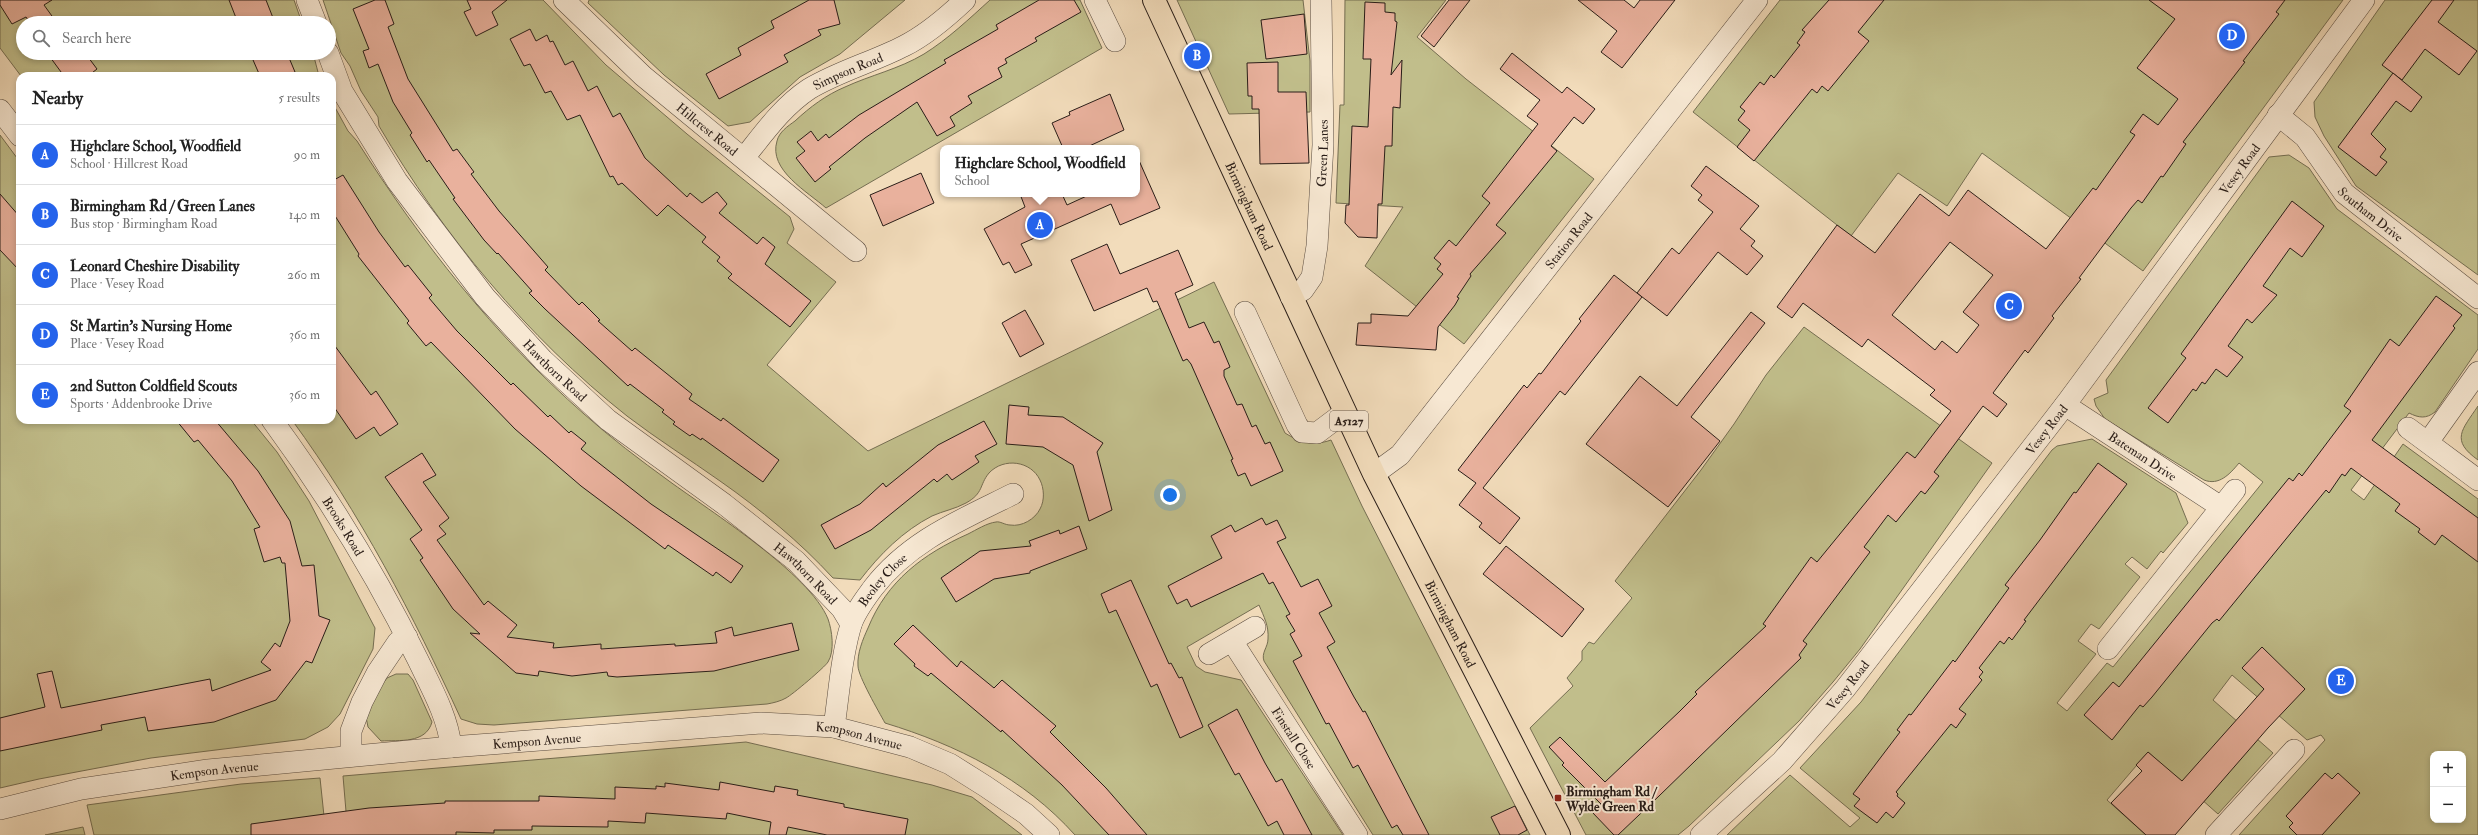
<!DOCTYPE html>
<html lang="en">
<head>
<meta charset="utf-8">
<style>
	body { margin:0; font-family:"IM FELL Double Pica",serif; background:#f6f6f6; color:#222 }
	.controls { position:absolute; right:12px; bottom:12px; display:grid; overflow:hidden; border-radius:8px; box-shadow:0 2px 6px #0003 }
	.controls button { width:36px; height:36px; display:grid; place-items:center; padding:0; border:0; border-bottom:1px solid #e0e0e0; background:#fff; color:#222; font:20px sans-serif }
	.you { position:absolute; left:1170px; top:495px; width:14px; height:14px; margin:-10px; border:3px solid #fff; border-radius:50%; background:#1a73e8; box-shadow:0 0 0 6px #1a73e833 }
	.badge { display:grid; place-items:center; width:26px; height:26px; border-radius:50%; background:#2563eb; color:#fff; font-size:13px; font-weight:700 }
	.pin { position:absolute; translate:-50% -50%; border:2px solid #fff; box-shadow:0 1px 4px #0006 }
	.popup { position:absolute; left:940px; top:145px; width:200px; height:52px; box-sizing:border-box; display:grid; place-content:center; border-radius:8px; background:#fff; filter:drop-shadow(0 1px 3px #0005); font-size:13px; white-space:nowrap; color:#767676 }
	.popup b { font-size:15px; color:#222 }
	.popup::after { content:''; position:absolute; left:50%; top:100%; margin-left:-8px; border:8px solid transparent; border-top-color:#fff }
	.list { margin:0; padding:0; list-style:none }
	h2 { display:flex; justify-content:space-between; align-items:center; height:52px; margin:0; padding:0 16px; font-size:17px }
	h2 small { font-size:13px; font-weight:400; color:#767676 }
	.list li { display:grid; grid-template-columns:26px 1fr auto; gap:12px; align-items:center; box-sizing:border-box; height:60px; padding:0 16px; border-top:1px solid #e0e0e0 }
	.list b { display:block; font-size:15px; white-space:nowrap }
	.list p { margin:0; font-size:13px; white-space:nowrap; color:#767676 }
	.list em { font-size:13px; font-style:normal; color:#767676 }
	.icon { flex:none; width:22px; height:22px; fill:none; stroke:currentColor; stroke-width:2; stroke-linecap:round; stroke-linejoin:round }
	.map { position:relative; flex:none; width:2478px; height:835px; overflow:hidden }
	.search { position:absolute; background:#fff; box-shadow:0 2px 6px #0003; left:16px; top:16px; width:320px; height:44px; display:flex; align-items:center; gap:10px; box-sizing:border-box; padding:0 14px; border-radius:22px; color:#767676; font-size:15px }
	.panel { position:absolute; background:#fff; box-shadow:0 2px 6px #0003; left:16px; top:72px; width:320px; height:352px; border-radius:12px }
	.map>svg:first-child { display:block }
	.green { fill:#c1be8b; stroke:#756e52; fill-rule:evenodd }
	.building { fill:#e9b19d; stroke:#291d18; fill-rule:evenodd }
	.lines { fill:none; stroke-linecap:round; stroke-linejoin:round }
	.minor-casing { stroke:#5b4d41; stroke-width:22 }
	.primary-casing { stroke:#291d18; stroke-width:24 }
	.minor { stroke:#f7e8d3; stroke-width:21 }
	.primary { stroke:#f2dcbb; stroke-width:22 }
	.poi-dot { fill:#8f2418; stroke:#f7e8d3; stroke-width:1.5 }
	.labels { text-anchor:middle; stroke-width:4; stroke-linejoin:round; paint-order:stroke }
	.shield { fill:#f7e8d3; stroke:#675a50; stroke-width:1 }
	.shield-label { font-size:12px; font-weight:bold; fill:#291d18 }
	.street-label { font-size:13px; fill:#291d18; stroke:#f7e8d3 }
	.poi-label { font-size:13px; font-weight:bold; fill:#291d18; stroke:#f7e8d3; text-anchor:start }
</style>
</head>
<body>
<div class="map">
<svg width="2478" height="835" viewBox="0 0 2478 835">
	<rect width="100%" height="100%" fill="#f2dcbb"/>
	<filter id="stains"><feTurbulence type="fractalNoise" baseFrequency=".005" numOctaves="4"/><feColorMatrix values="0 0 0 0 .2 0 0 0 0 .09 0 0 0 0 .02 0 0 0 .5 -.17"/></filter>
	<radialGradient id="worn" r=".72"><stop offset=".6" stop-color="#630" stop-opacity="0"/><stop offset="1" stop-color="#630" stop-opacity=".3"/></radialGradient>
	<g class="green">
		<polygon points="0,0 294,0 302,23 23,23 23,53 313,53 319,76 21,76 0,48"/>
		<path d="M323,0H543L606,65L687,134L790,217L794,229L787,243L836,282L767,365L868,451L1214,282L1285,433C1301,443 1314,446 1331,440L1362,506L1530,835H1373L1264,661C1261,653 1268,647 1268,639C1269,626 1264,617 1259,605L1187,647L1196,666L1205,672L1241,680L1343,835H1075C1024,778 957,745 885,723C879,712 858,676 858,666C857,653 863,639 868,628C887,581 923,554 968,534C976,530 987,523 996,522C1000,521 1005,525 1010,525C1022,527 1035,519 1040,509C1045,500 1044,488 1040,480C1031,461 1004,457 989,473C979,485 984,493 966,503C955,509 943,511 932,516C903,531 880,554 860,580L833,578C800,542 760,509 720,481C689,459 657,439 627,416C527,337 443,235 379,126L378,117L361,91L350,66L341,53Z"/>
		<polygon points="589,0 905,0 840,54 800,77 750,122 728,126 664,75 588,3"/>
		<path d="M990,0H1080L1102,48L826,208C808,192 768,170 777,141C779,132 788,126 795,121C810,107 826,95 845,87C871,75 899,69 924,54C948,39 969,19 990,0Z"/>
		<polygon points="1177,0 1303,0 1310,61 1310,112 1229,114"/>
		<polygon points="1345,0 1446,0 1417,37 1466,79 1594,179 1464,344 1365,266 1403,207 1336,203 1340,105 1344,105"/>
		<polygon points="1780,0 2343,0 2143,271 1982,153 1947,206 1898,173 1851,236 1837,225 1693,112"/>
		<polygon points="2385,0 2478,0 2478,275 2356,186 2324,136 2315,117 2314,102"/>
		<path d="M332,102L348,131L357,141C421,242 494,335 584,414C611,438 640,460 669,481C710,511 810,574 828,619C832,630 835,651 828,662C825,667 792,695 786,698C781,701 773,703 767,704L494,725L477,724L461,719C413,615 360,513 292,420H332Z"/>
		<polygon points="0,135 20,162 20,420 251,420 277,452 309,501 375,628 373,649 340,714 328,727 305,739 151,758 39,779 0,788"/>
		<path d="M2289,155L2309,168L2337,209L2478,315V349L2435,412C2426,419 2419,418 2409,413L2351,490L2364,500L2403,444L2478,499V835H2239L2325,740L2321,735L2307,740L2232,675L2213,700L2273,753L2218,814L2148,752L2107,800L2146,835H1727L1790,775L1850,827L1860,818L1800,768L1861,702L2052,450L2057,446L2092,439L2176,493L2188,523L2163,553L2161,551L2147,569L2132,557L2125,564L2140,577L2099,629L2091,624L2078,641L2096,654L2057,703L2067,711L2107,663L2113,667L2263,482L2239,463C2230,474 2219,486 2204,480L2105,419L2096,406L2094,399L2108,393L2106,380L2269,157ZM2433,754H2463V820H2433Z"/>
		<polygon points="1804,327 1992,463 1860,649 1833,682 1799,721 1689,826 1678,835 1586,835 1530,728 1573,686 1567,678 1582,660 1582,651 1589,642 1594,644 1632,598 1615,581 1701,470 1734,424 1766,375"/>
		<path d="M2478,406V460C2450,440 2462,430 2478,406Z"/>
		<path d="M396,674H408L413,680L432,722C426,744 399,740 381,741L368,727L366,717L381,686L387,678Z"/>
		<polygon points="746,742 932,785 972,797 1022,835 348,835 343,776"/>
		<polygon points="320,778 326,835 94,835 87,805 241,784"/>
		<polygon points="83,827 85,835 45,835"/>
	</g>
	<g class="building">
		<polygon points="0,0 52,0 44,5 57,23 30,23 26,17 12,24 0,5"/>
		<polygon points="229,0 266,0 275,23 238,23"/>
		<polygon points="375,0 385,0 394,24 388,27 408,79 453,151 457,149 474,172 471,174 499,211 548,267 545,270 579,305 582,302 600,320 598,321 632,351 635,348 692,394 689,399 721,421 723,418 779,460 763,482 702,438 701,440 692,434 690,436 673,424 675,422 662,412 664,410 630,384 628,386 545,309 529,293 532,291 498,253 497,254 484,240 453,199 455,198 429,160 427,162 410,135 412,133 393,102 378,64 369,68 363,51 369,49 353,9"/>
		<polygon points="467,0 507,0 492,12 498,25 476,36 464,12 471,9"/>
		<polygon points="809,0 834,0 840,24 818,30 821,35 784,55 788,62 719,99 706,74 741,55 738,48 774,28 771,21"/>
		<polygon points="1039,0 1074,0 1081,12 1035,38 1037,41 1005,59 1007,63 998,68 1002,77 968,96 972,103 950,117 955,126 937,136 917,102 865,138 829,167 831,169 815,182 796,158 805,151 797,142 811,131 818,141 826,134 829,138 859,115 946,63 944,60 998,29 996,25"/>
		<polygon points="1449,0 1470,0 1434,47 1421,36"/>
		<polygon points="1578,0 1624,0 1634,8 1640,0 1675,0 1622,68 1601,52 1617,31"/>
		<polygon points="1829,0 1884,0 1858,32 1869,41 1828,91 1822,86 1817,93 1812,89 1754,161 1737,147 1750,130 1738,120 1745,111 1740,107 1760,82 1764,85 1771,75 1774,78 1800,45 1797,43 1805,32 1802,30"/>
		<path d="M2149,0H2285L2276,12L2279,14L2243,61L2245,62L2183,142L2186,144L2163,177L2161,176L2142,203L2138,200L2131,208L2079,278L2081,279L2052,316L2054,318L2028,353L2025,350L1993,393L2007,404L1997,417L1983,406L1934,472L1939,476L1925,494L1921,491L1896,522L1888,515L1864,547L1870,552L1803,641L1807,644L1799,655L1801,658L1659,796L1618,835H1614L1592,812L1601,804L1562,765L1564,763L1549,747L1560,737L1605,782L1680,711L1697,694L1695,692L1766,626L1763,624L1811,557L1817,562L1907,452L1915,458L1951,411L1930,395L1935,390L1868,339L1862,347L1803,303L1792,318L1777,307L1837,225L1875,253L1920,194L1949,216L1968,190L2046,249L2093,188L2096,190L2135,135L2130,132L2143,114L2158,125L2178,99L2137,68L2175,19ZM1950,242L1993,275L1963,312L1979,325L1957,353L1942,341L1935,350L1892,315Z"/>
		<polygon points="2432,0 2454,0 2438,22 2477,51 2459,75 2425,49 2402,80 2382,65"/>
		<polygon points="1365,2 1385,3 1385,12 1395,13 1395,21 1397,22 1391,75 1402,60 1400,108 1393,107 1392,146 1385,146 1382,204 1378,204 1377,238 1358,237 1345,223 1346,205 1349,205 1352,126 1368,127 1371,59 1363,59"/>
		<polygon points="1304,14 1307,54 1266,59 1261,20"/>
		<polygon points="530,29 536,41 547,35 550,42 553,41 565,65 573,61 588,91 597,86 613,117 620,113 645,158 687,197 690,193 702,203 717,192 727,204 719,213 757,244 763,237 775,247 765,264 811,301 790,327 728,278 732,274 717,261 720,257 702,242 706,237 668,205 657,216 622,183 618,185 613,176 610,177 580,115 567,120 551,91 545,93 530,64 524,66 510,39"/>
		<polygon points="55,53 85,53 97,69 88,76 64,76 50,57"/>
		<polygon points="250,53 287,53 295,72 285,76 260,76"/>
		<polygon points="1512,53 1562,93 1567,87 1595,109 1583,124 1574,117 1551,146 1557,151 1496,225 1506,233 1470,274 1471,276 1457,297 1459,298 1455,305 1438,327 1436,350 1356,345 1358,323 1371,323 1371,314 1408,316 1443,274 1437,269 1441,264 1434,258 1449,240 1456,246 1490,203 1482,196 1538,124 1527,116 1540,100 1500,69"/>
		<polygon points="1278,62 1278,92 1306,92 1309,163 1260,164 1259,109 1252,109 1252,96 1248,96 1247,63"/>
		<polygon points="2393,73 2422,97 2411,112 2396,101 2371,134 2386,149 2380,157 2387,162 2376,176 2338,147"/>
		<polygon points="1110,94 1124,130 1085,148 1063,148 1052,123 1070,115 1069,112"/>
		<polygon points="1137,156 1160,208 1120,225 1111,204 1021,244 1032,265 1015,273 1009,262 1003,265 984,229 1025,207 1020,194 1062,194 1067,205 1091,194 1137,194"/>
		<polygon points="1706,166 1759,206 1740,229 1755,241 1751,246 1763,256 1747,275 1718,252 1667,316 1637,293 1672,248 1679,254 1713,212 1698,200 1702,195 1691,186"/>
		<polygon points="921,173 934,203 883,226 870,195"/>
		<polygon points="343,175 379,232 405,267 408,265 432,295 429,298 457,331 511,385 513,383 548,417 550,415 569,433 571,431 586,443 581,449 651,504 743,566 731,583 716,572 713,576 668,545 665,549 581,486 515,429 431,342 426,346 407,323 409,321 358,256 359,254 332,211 332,181"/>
		<polygon points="0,194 20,217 20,271 0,250"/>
		<polygon points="2292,201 2324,226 2302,257 2290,248 2263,286 2277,295 2252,323 2247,319 2228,346 2243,357 2227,377 2216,369 2205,384 2202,382 2196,391 2193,389 2168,423 2148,408 2186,358 2181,354"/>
		<polygon points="1107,244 1120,274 1178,250 1193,285 1175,293 1189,328 1204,322 1214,343 1219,341 1230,367 1224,370 1224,376 1237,405 1242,404 1252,427 1256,425 1265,444 1270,442 1283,471 1251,486 1245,473 1238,476 1231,460 1233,459 1191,364 1187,359 1183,361 1157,301 1153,302 1147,288 1094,311 1071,260"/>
		<polygon points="1614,275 1642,297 1565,395 1560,391 1483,488 1520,518 1500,544 1479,527 1482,523 1459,505 1476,483 1458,470 1524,385 1527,388 1539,373 1541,374 1581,321 1579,319"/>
		<polygon points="2436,296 2462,315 2453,326 2455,328 2372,440 2478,518 2478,562 2442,535 2435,545 2418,532 2420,529 2395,511 2400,504 2351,468 2345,476 2342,474 2329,493 2326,490 2219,621 2217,619 2212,623 2152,697 2143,707 2140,705 2112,740 2084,715 2113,682 2119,687 2289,478 2293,481 2299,473 2302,476 2351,411 2344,406 2390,339 2399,346"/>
		<polygon points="1025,310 1044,344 1020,357 1002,323"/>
		<polygon points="1751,312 1765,323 1691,417 1720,441 1668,507 1586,444 1640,376 1677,406"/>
		<polygon points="332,342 371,395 376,391 398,424 380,436 374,427 356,439 332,404"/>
		<polygon points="1009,405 1029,407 1028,415 1063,417 1103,443 1097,452 1112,510 1089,521 1073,465 1043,447 1006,444"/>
		<polygon points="176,420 215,420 258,471 290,521 302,566 314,565 319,616 330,620 312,663 306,661 276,700 214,722 148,731 145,717 101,725 102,730 0,751 0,718 45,707 37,674 52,671 61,708 210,679 212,691 271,670 261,662 275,643 280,647 290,621 285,563 282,563 280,557 264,562 254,529 260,527 232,481 198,440 194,442"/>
		<polygon points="984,421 997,444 975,456 979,462 952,480 947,474 937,482 934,479 871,530 835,549 821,525 860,504 883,483 886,487 938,445"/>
		<polygon points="422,453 436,475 423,482 449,518 439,526 446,534 437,540 484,605 488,601 517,625 507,637 554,643 553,648 601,644 601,649 675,644 675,646 717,643 715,632 732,627 734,636 792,623 799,650 714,671 617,677 608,676 607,672 572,676 539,671 538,676 516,673 470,633 480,634 453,609 420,560 423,558 410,539 422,530 385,477"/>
		<polygon points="2098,463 2127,484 2024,620 2026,621 2012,640 2009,637 2004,644 2000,641 1979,668 1983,672 1979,677 1982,680 1959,709 1966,714 1956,728 1951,724 1896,792 1898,794 1897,796 1905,803 1893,818 1886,812 1877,823 1854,806 1860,799 1853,794 1900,732 1897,730 1909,714 1911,715 1953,660 1955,662 2009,588 2005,585 2040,540 2074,492 2076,493"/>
		<polygon points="1262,518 1266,525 1277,520 1286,538 1277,542 1301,587 1318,579 1332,606 1319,613 1335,642 1327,647 1354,697 1363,712 1365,711 1429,835 1403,835 1397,825 1392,828 1358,765 1353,768 1329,723 1326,724 1293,661 1302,656 1290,634 1295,631 1286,616 1290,614 1273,582 1269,584 1263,573 1191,607 1187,599 1177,604 1168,586 1222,558 1211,536 1231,525 1235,532"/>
		<polygon points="1079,526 1087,549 1030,571 1030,573 994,579 956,602 941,578 980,551 1031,546 1029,541 1059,530 1060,534"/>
		<polygon points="1506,546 1584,609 1562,637 1483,574"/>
		<polygon points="1131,580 1169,664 1171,663 1179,678 1182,677 1203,727 1180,738 1157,684 1151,687 1116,610 1109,613 1101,594"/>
		<polygon points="913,625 957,667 961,661 994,688 1002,680 1056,726 1050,732 1106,788 1147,835 1109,835 1062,785 1002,730 1001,732 931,673 928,676 914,666 915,664 894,644"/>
		<polygon points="2262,647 2305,689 2268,728 2175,835 2146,835 2111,803 2142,771 2136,765 2148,752 2182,781 2264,689 2242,668"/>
		<polygon points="1237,709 1265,763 1276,782 1282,779 1312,835 1284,835 1277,821 1268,826 1239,773 1235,775 1208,725"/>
		<polygon points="2325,773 2332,779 2338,773 2360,793 2322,835 2297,835 2289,827 2293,823 2286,816"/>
		<polygon points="720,782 774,792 775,786 798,790 797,795 844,804 844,807 908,819 905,835 827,835 788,827 786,835 769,835 771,822 727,813 726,819 646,813 645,823 608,821 608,827 532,826 532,830 494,830 494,833 456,832 456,835 251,835 251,824 369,808 445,803 445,801 539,801 539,796 615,799 615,787 656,789 656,786 665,787 665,783 719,790"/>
		<polygon points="1515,806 1527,830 1518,835 1500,835 1491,817"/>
	</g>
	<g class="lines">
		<g class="minor-casing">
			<g id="minor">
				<polyline points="307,0 316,23"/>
				<path id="s1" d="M564,0L643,76L856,251"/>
				<polyline points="1095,0 1115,41"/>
				<path id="s2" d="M328,53L342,91L397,181L485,297L543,360L608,420L724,504L796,561L842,609L851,624"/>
				<polyline points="0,110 20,136"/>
				<path id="s3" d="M2278,115L2305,137L2344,193L2478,298"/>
				<path id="s4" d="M744,158C764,133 782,107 809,89C839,71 873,62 904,46C926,35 947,17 965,0"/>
				<path id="s5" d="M1291,297L1303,290L1312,277L1317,246L1323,145L1321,0"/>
				<polyline points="1245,312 1297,425 1302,432 1317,433 1345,412"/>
				<path id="s6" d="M2065,405L2221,507"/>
				<path id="s7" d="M272,420C327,495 377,576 418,660C431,687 448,717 451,747"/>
				<polyline points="2408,428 2478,480"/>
				<polyline points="2428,442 2478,372"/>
				<path id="s8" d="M1374,474L1400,455L1757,0"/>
				<path id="s9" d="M1232,641L1357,835"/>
				<polyline points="2108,649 2235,490"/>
				<polyline points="1209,654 1255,627"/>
				<path id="s10" d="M834,727C839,694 841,657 851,625C855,612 865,599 873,588C909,541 961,520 1013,494"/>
				<polyline points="351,756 351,731 362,702 377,673 398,642 407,637"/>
				<path id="s11" d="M0,809L81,789L208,770L451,747L761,723L834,727L910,747L950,764L985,786L1026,814L1049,835"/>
				<path id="s12" d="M1701,835L1782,761L1845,689L2065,405L2364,0"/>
				<polyline points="2216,835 2294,750"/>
			</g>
		</g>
		<g class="primary-casing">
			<g id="primary">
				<path id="s13" d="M1154,0L1374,474L1559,835"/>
			</g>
		</g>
		<use href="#minor" class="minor"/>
		<use href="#primary" class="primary"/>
	</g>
	<rect class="poi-dot" x="1554" y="794" width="8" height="8" rx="2"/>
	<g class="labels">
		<rect class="shield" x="1330" y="411" width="38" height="20" rx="3"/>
		<g class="shield-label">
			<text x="1349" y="425">A5127</text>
		</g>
		<g class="street-label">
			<text dy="5" stroke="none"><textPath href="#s4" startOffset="138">Simpson Road</textPath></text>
			<text dy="5" stroke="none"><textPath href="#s1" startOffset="193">Hillcrest Road</textPath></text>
			<text dy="5" stroke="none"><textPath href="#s5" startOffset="154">Green Lanes</textPath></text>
			<text dy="5" stroke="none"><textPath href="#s12" startOffset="858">Vesey Road</textPath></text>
			<text dy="5" stroke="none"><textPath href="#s13" startOffset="227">Birmingham Road</textPath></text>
			<text dy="5" stroke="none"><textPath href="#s3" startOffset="137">Southam Drive</textPath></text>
			<text dy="5" stroke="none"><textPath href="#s8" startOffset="305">Station Road</textPath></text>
			<text dy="5" stroke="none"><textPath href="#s2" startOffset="393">Hawthorn Road</textPath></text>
			<text dy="5" stroke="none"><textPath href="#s12" startOffset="534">Vesey Road</textPath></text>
			<text dy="5" stroke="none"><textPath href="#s6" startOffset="93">Bateman Drive</textPath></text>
			<text dy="5" stroke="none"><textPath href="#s7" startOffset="128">Brooks Road</textPath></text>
			<text dy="5" stroke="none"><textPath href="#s2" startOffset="716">Hawthorn Road</textPath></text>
			<text dy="5" stroke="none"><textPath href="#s10" startOffset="159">Beoley Close</textPath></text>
			<text dy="5" stroke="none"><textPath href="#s13" startOffset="691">Birmingham Road</textPath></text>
			<text dy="5" stroke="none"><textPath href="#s12" startOffset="210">Vesey Road</textPath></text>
			<text dy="5" stroke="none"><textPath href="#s11" startOffset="866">Kempson Avenue</textPath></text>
			<text dy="5" stroke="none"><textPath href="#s9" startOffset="115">Finstall Close</textPath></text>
			<text dy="5" stroke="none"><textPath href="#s11" startOffset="542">Kempson Avenue</textPath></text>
			<text dy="5" stroke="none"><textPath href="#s11" startOffset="218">Kempson Avenue</textPath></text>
		</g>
		<g class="poi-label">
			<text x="1566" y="796">Birmingham Rd /<tspan x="1566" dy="15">Wylde Green Rd</tspan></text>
		</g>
	</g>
	<rect width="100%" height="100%" filter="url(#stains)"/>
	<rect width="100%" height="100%" fill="url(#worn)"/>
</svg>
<div class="controls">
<button>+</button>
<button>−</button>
</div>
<div class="you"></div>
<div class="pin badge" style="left:1040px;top:225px">A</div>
<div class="popup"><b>Highclare School, Woodfield</b>School</div>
<div class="pin badge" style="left:1197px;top:56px">B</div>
<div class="pin badge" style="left:2009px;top:306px">C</div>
<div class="pin badge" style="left:2232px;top:36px">D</div>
<div class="pin badge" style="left:2341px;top:681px">E</div>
<div class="search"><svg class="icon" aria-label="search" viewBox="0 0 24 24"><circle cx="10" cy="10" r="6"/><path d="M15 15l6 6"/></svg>Search here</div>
<section class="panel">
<h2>Nearby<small>5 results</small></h2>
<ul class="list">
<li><span class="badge">A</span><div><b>Highclare School, Woodfield</b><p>School · Hillcrest Road</p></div><em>90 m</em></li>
<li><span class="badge">B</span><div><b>Birmingham Rd / Green Lanes</b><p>Bus stop · Birmingham Road</p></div><em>140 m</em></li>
<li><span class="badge">C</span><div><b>Leonard Cheshire Disability</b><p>Place · Vesey Road</p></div><em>260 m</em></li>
<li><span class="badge">D</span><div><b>St Martin's Nursing Home</b><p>Place · Vesey Road</p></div><em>360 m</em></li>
<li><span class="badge">E</span><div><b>2nd Sutton Coldfield Scouts</b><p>Sports · Addenbrooke Drive</p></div><em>360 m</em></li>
</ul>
</section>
</div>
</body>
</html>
